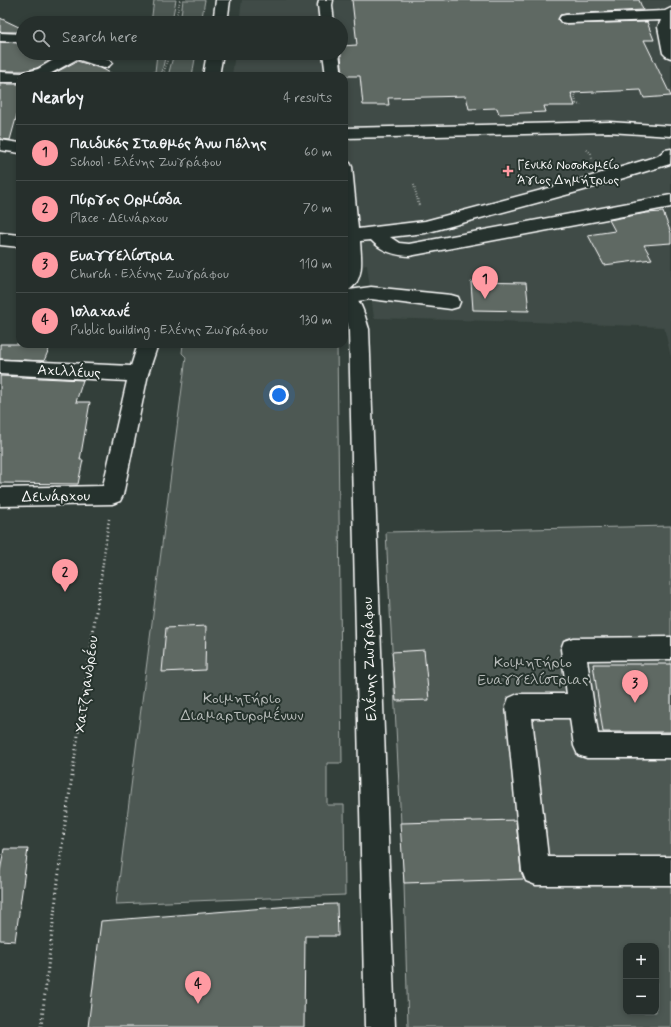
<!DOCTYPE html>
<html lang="en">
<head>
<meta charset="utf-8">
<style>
	body { margin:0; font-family:Mynerve,sans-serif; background:#323b38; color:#f1f3f6 }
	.controls { position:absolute; right:12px; bottom:12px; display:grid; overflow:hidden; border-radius:8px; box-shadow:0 2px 6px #0003 }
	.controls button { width:36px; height:36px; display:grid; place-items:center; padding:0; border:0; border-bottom:1px solid #424a48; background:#262f2c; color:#f1f3f6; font:20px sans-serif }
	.you { position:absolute; left:279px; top:395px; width:14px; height:14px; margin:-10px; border:3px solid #fff; border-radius:50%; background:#1a73e8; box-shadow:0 0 0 6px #1a73e833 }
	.badge { display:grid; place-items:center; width:26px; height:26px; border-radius:50%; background:#ff9aa2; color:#111; font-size:13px; font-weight:700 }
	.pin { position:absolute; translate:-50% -33px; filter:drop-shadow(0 1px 2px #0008) }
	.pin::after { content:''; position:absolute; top:21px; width:14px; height:12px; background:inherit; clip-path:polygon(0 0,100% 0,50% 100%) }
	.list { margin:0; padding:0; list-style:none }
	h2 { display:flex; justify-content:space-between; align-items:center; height:52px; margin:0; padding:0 16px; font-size:17px }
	h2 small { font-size:13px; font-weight:400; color:#a4a9a9 }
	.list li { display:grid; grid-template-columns:26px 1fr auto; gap:12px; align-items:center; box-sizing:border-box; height:56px; padding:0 16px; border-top:1px solid #424a48 }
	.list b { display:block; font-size:15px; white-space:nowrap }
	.list p { margin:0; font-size:13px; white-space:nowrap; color:#a4a9a9 }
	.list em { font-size:13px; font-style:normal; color:#a4a9a9 }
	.icon { flex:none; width:22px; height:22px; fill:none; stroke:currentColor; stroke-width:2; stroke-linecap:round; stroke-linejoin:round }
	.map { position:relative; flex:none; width:671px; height:1027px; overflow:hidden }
	.search { position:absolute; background:#262f2c; box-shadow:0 2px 6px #0003; left:16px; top:16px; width:332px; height:44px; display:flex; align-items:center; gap:10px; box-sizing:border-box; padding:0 14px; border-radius:22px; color:#a4a9a9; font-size:15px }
	.panel { position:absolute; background:#262f2c; box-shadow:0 2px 6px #0003; left:16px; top:72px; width:332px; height:276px; border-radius:12px }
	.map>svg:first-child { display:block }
	.built { fill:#404c47 }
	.green { fill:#4d5853; stroke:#a6aca9; fill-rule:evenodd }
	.building { fill:#5f6964; stroke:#fff }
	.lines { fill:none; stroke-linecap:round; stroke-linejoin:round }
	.minor-casing { stroke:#fff; stroke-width:3 }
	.major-casing { stroke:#fff; stroke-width:3 }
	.path-far2 { stroke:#fff; stroke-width:2; stroke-dasharray:0.5 2; stroke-linecap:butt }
	.path-far1 { stroke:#fff; stroke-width:2.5; stroke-dasharray:1 3; stroke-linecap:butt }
	.path { stroke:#fff; stroke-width:3; stroke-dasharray:1 3.5; stroke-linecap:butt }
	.minor { fill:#26332d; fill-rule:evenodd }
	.major { fill:#26332d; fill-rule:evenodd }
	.poi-dot { fill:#ff9aa2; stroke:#26332d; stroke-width:1.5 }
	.labels { text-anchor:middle; stroke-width:4; stroke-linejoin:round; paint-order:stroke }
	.far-poi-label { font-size:13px; fill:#fff; stroke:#26332d; text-anchor:start }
	.street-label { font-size:15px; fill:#fff; stroke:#26332d }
	.park-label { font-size:15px; fill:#b8bcba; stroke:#26332d }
</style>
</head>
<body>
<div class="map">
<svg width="671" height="1027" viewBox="0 0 671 1027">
	<rect width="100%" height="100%" fill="#333f3a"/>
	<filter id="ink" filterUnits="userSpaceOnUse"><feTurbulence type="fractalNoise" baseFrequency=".025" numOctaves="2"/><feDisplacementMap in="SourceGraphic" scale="8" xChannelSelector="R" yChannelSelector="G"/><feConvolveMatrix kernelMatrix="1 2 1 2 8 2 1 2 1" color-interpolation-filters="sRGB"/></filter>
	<g filter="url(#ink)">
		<polygon class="built" points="242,0 671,0 671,357 664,327 534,322 374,318 367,265 344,269 344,76 232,76 235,53 341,53 341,23 239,23"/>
		<g class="green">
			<polygon points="154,0 176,0 172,20 167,20 167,23 151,23"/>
			<polygon points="183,0 205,0 201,23 180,23"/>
			<polygon points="147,53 166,53 161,76 142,76 142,73 155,72 157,54"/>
			<polygon points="174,53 196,53 192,76 168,76"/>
			<polygon points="183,344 337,344 342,763 327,763 327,805 344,805 345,895 116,904 186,357 182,353"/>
			<path d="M671,526V1027H408L404,883L386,532ZM626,946H656V1012H626Z"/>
		</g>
		<g class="building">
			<polygon points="352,0 639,0 643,10 566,14 560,15 558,20 561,23 566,24 647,22 654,40 644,40 671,96 644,98 641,90 571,93 575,106 544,106 546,112 522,113 499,114 497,108 469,109 466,96 388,98 389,105 363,105 360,76 343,76 341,57 341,46 357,45"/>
			<polygon points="0,18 23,29 23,32 0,32"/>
			<polygon points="0,42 23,43 23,53 62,53 37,68 23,71 0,71"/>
			<polygon points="77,61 103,69 116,76 49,76"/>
			<polygon points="0,84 20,84 20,104 10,140 0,139"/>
			<polygon points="663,212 671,233 671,243 644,245 652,259 604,265 588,235 615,231 609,220 646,213"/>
			<polygon points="471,282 526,283 529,311 473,310"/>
			<polygon points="0,344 51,344 44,361 0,359"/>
			<polygon points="0,376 83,380 76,402 90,402 80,460 83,460 78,484 0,483"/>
			<polygon points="206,626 205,670 162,672 166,628"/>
			<polygon points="424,650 429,700 396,701 392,652"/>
			<polygon points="593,664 671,664 671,732 603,732"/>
			<polygon points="516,820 521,871 524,879 404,883 400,823"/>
			<polygon points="4,849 28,849 15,941 0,940 0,872"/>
			<polygon points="337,904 338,936 305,936 304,1027 88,1027 101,921 304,905"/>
		</g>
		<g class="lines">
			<g class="minor-casing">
				<g id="minor">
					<polygon points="319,0 333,0 332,5 334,23 320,23 318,5"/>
					<polygon points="671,8 671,58 666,56 663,53 658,27 661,20 566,23 561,22 559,19 561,16 566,15 665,11"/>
					<polygon points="0,33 23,34 23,42 0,41"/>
					<path d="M65,53C78,53 103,51 112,63L109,66L104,68L77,59L48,75L20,76V82H0V72L23,73L38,69Z"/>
					<polygon points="323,53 339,53 342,76 326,76"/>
					<polygon points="609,122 671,126 671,136 609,132 344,138 344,128"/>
					<polygon points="0,140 20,143 20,153 0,150"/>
					<path d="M671,149L670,164L584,190L425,233L390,237L399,243L409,244L671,195V207L409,256C394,255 381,251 371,240L360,241C361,258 365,279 349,290L371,287L451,295L458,297L460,302L458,307L451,309L371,299L344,303V162L350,163L352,167L358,229L425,221L572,182L658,156L665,150Z"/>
					<polygon points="0,233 20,235 20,247 0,245"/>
					<polygon points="138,344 158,344 148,374 123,495 120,501 112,504 0,506 0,488 103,486 127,381 0,374 0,360 131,366"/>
					<polygon points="671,637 671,659 587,660 598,734 671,734 671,758 587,758 578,755 574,746 570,718 532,718 548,857 671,857 671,885 536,885 526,881 522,871 506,706 509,698 518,694 567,694 561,649 564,641 573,638"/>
				</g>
			</g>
			<g class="major-casing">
				<g id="major">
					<polygon points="216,0 230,0 227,23 213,23"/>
					<polygon points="207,53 223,53 219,76 203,76"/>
					<path d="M344,289C361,295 364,314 369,329L395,1027H365L349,329L344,311Z"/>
				</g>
			</g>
			<g class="path-far2">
				<polyline points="175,23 180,0"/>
				<polyline points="168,58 176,53"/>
				<polyline points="163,76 169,53"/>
				<polyline points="575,93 576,104"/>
				<polyline points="576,104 581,105"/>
				<polyline points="587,150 591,153 592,159"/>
				<polyline points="414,185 419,206"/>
			</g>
			<polyline class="path-far1" points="98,599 109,519"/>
			<polyline class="path" points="41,1027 63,838 98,598"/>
			<use href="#minor" class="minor"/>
			<use href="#major" class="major"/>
		</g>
	</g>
	<path class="poi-dot" d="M506 165h4v4h4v4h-4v4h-4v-4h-4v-4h4z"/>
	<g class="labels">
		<g class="far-poi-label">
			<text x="517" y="169">Γενικό Νοσοκομείο<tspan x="517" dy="15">Άγιος Δημήτριος</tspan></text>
		</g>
		<g class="street-label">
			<text transform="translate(69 371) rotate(3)" y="5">Αχιλλέως</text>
			<text transform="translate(56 496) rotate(-1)" y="5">Δεινάρχου</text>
			<text transform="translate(369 659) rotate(-92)" y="5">Ελένης Ζωγράφου</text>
			<text transform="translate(86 684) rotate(-82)" y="5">Χατζηανδρέου</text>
		</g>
		<g class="park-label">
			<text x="533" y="667">Κοιμητήριο<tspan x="533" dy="17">Ευαγγελίστριας</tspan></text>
			<text x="242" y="703">Κοιμητήριο<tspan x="242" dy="17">Διαμαρτυρομένων</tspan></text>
		</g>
	</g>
</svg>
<div class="controls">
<button>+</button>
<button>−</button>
</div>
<div class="you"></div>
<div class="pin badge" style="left:485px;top:299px">1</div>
<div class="pin badge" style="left:65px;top:592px">2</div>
<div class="pin badge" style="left:635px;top:703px">3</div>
<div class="pin badge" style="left:198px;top:1004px">4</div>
<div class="search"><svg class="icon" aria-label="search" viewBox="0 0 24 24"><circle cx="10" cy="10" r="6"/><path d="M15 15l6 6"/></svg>Search here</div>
<section class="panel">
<h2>Nearby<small>4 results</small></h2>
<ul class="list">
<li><span class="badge">1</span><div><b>Παιδικός Σταθμός Άνω Πόλης</b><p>School · Ελένης Ζωγράφου</p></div><em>60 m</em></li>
<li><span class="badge">2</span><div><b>Πύργος Ορμίσδα</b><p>Place · Δεινάρχου</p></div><em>70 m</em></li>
<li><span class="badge">3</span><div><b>Ευαγγελίστρια</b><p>Church · Ελένης Ζωγράφου</p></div><em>110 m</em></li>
<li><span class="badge">4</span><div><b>Ισλαχανέ</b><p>Public building · Ελένης Ζωγράφου</p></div><em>130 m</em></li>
</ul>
</section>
</div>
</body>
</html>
